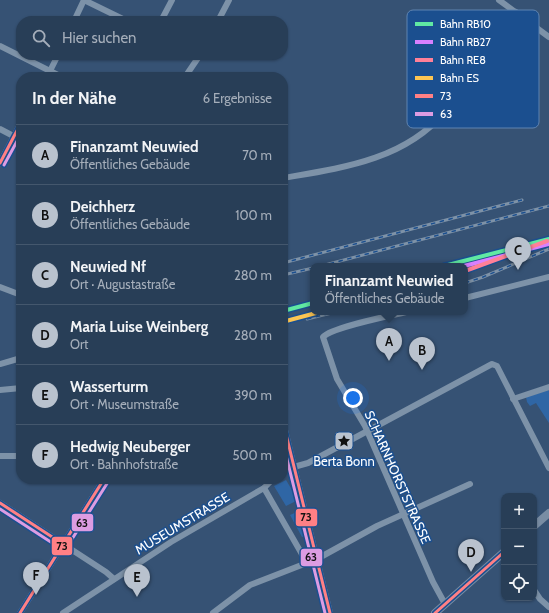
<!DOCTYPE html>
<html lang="de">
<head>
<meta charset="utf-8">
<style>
	body { margin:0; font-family:Cabin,sans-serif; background:#30455d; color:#f1f3f6 }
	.controls { position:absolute; right:12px; bottom:12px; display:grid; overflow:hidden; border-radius:8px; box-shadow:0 1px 3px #0004 }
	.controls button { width:36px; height:36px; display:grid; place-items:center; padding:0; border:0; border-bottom:1px solid #44576d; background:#283e57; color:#f1f3f6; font:20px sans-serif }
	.you { position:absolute; left:353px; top:398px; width:14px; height:14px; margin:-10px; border:3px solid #fff; border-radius:50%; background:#1a73e8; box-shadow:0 0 0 6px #1a73e833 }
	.badge { display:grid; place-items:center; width:26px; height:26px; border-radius:50%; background:#b9c2ce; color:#111; font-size:13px; font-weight:700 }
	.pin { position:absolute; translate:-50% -33px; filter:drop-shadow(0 1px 2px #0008) }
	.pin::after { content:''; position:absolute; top:21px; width:14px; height:12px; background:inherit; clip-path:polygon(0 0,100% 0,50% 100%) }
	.popup { position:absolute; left:310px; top:263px; width:158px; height:52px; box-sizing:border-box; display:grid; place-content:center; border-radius:8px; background:#283e57; filter:drop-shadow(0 1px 3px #0005); font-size:13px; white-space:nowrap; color:#a5aeba }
	.popup b { font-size:15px; color:#f1f3f6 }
	.popup::after { content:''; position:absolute; left:50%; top:100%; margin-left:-8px; border:8px solid transparent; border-top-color:#283e57 }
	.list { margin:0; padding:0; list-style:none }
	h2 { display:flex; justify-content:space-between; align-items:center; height:52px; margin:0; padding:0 16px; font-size:17px }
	h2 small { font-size:13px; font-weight:400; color:#a5aeba }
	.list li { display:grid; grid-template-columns:26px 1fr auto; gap:12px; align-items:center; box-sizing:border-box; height:60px; padding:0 16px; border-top:1px solid #44576d }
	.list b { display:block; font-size:15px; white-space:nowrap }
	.list p { margin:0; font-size:13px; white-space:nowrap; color:#a5aeba }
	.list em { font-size:13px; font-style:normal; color:#a5aeba }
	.icon { flex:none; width:22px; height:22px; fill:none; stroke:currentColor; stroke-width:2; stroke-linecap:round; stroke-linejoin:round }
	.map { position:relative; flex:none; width:549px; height:613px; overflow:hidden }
	.search { position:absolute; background:#283e57; box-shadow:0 1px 3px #0004; left:16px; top:16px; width:272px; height:44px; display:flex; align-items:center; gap:10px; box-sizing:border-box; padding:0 14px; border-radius:16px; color:#a5aeba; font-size:15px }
	.panel { position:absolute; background:#283e57; box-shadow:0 1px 3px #0004; left:16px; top:72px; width:272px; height:412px; border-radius:16px }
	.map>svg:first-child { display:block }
	.green { fill:#2f66a5 }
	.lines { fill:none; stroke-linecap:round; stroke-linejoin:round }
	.minor { stroke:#7d92a8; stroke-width:6 }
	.secondary { stroke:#798da4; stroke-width:8 }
	.rail-casing { stroke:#7e92a7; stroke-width:3 }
	.rail { stroke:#1b4f8f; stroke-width:1.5; stroke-dasharray:4.5; stroke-linecap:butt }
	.bus-1-casing { stroke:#1b4f8f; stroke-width:6 }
	.bus-2-casing { stroke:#1b4f8f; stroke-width:6 }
	.bus-1 { stroke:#ff8085; stroke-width:3 }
	.bus-2 { stroke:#dd9ce2; stroke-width:3 }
	.rail-1-casing { stroke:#1b4f8f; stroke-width:7 }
	.rail-2-casing { stroke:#1b4f8f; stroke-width:7 }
	.rail-3-casing { stroke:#1b4f8f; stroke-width:7 }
	.rail-4-casing { stroke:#1b4f8f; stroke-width:7 }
	.rail-1 { stroke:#60e9a3; stroke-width:4 }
	.rail-2 { stroke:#d880ff; stroke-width:4 }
	.rail-3 { stroke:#ff8098; stroke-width:4 }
	.rail-4 { stroke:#fcc553; stroke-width:4 }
	.labels { text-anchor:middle; stroke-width:3; stroke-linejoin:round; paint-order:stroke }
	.poi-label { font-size:13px; fill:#fff; stroke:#1b4f8f }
	.street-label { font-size:13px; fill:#fff; stroke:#1b4f8f }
	.key { fill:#1b4f8f; stroke:#5f84b1; stroke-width:1 }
	.key-label { font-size:11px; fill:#fff }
	.line-badge { stroke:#1b4f8f; stroke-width:1.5 }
	.pale-badge-label { font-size:11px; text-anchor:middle; font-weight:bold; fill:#111 }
</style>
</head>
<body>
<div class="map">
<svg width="549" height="613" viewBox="0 0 549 613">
	<rect width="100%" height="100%" fill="#365274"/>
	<g class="green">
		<polygon points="549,390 549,423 536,403 530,406 527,402 526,397"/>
		<polygon points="286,480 298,500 286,506 274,486"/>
		<polygon points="299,511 306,536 302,537 290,515"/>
	</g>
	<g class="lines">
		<g class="minor">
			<polyline points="84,0 127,21"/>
			<polyline points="499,0 549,37"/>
			<polyline points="74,21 84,0"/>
			<polyline points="161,21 172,0"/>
			<polyline points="218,21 229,0"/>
			<polyline points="0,46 62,77"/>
			<polyline points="47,77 58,55"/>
			<polyline points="185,77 200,55"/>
			<polyline points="0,129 21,140"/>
			<polyline points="0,163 21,123"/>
			<path d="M283,178C342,168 404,160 445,112C471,81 490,44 516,12"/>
			<polyline points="0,287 21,295"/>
			<polyline points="465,298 549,277"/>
			<path d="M406,312C390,316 332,327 323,337L337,379L365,426L433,582L445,604"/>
			<polyline points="0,364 21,358"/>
			<polyline points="0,390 21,388"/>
			<polyline points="513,399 549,387"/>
			<polyline points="283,422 330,613"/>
			<polyline points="0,456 21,456"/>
			<polyline points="283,470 308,463 492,364 497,366 549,468"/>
			<polyline points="264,488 307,563"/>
			<polyline points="0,503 106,572 114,579"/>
			<polyline points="534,590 540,599 549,607"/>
			<polyline points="20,613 104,479"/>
			<polyline points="63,613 171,542 264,488 273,479"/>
			<polyline points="213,613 250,585 317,559 377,526 470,484"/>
		</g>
		<g class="secondary">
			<polyline points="534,526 549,513"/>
			<polyline points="435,613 504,552"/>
		</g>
		<g class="rail-casing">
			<g id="rail">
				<polyline points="283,263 522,200"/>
				<polyline points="321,266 549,206"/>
				<polyline points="456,266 549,242"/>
				<polyline points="283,275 313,268"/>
				<polyline points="465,283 483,277 549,249"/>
				<polyline points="349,312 350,312"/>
				<polyline points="307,319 336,312"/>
			</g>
		</g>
		<use href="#rail" class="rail"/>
		<g class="bus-1-casing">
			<g id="bus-1">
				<polyline points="0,163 21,123"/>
				<polyline points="283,422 330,613"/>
				<polyline points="0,503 63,544"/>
				<polyline points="20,613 104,479"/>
				<polyline points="435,613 504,552"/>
			</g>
		</g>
		<g class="bus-2-casing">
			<g id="bus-2">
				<polyline points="4,165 21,134"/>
				<polyline points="283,443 325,613"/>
				<polyline points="0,509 60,548 64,549 67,547 108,482"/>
			</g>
		</g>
		<use href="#bus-1" class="bus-1"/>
		<use href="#bus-2" class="bus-2"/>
		<g class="rail-1-casing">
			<g id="rail-1">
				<polyline points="444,266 549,239"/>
				<polyline points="283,311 313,303"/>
			</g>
		</g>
		<g class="rail-2-casing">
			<polyline id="rail-2" points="464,266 549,244"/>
		</g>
		<g class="rail-3-casing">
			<polyline id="rail-3" points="465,271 547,241"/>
		</g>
		<g class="rail-4-casing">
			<polyline id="rail-4" points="286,321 316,313"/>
		</g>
		<use href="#rail-1" class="rail-1"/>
		<use href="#rail-2" class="rail-2"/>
		<use href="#rail-3" class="rail-3"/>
		<use href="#rail-4" class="rail-4"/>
	</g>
	<defs>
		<g id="sight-square" transform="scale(1)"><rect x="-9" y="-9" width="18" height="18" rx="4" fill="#b9c2ce" stroke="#1b4f8f"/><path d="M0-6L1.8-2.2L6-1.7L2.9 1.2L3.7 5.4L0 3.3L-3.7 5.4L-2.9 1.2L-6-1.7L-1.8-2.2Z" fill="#111"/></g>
	</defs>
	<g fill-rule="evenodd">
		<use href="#sight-square" x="344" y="441"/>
	</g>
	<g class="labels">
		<g class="poi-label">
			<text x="344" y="466">Berta Bonn</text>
		</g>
		<g class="street-label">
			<text transform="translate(398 477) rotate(66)" y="5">SCHARNHORSTSTRASSE</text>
			<text transform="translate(182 523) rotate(-31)" y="5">MUSEUMSTRASSE</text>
		</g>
	</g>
	<rect x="407" y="10" width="132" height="118" rx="6" class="key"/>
	<rect x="415" y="22" width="18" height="4" fill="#60e9a3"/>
	<rect x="415" y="40" width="18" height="4" fill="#d880ff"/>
	<rect x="415" y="58" width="18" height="4" fill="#ff8098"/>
	<rect x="415" y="76" width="18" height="4" fill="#fcc553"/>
	<rect x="415" y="94" width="18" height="4" fill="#ff8085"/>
	<rect x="415" y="112" width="18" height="4" fill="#dd9ce2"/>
	<g class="key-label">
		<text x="440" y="28">Bahn RB10</text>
		<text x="440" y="46">Bahn RB27</text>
		<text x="440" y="64">Bahn RE8</text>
		<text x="440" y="82">Bahn ES</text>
		<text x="440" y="100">73</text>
		<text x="440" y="118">63</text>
	</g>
	<g class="line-badge">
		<rect x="295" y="508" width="23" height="19" rx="4" fill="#ff8085"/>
		<rect x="71" y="513" width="23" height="19" rx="4" fill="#dd9ce2"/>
		<rect x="51" y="536" width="22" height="20" rx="4" fill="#ff8085"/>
		<rect x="300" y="548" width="23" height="19" rx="4" fill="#dd9ce2"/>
	</g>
	<g class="pale-badge-label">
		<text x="306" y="521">73</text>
		<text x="82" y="527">63</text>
		<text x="62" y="550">73</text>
		<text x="311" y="561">63</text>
	</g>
</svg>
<div class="controls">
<button>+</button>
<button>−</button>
<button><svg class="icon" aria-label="locate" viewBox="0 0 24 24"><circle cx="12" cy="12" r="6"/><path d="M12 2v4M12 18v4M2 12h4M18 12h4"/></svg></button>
</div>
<div class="you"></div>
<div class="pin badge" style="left:389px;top:361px">A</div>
<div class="popup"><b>Finanzamt Neuwied</b>Öffentliches Gebäude</div>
<div class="pin badge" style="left:422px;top:370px">B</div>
<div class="pin badge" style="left:518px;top:270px">C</div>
<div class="pin badge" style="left:471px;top:572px">D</div>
<div class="pin badge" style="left:137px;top:597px">E</div>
<div class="pin badge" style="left:36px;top:595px">F</div>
<div class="search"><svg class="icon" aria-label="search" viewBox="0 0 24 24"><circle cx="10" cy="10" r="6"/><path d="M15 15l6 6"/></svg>Hier suchen</div>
<section class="panel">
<h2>In der Nähe<small>6 Ergebnisse</small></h2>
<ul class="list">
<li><span class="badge">A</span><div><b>Finanzamt Neuwied</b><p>Öffentliches Gebäude</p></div><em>70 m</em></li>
<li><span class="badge">B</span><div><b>Deichherz</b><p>Öffentliches Gebäude</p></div><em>100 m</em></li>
<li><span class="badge">C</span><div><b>Neuwied Nf</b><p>Ort · Augustastraße</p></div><em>280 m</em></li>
<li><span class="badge">D</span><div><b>Maria Luise Weinberg</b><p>Ort</p></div><em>280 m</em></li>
<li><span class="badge">E</span><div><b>Wasserturm</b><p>Ort · Museumstraße</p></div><em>390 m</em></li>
<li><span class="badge">F</span><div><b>Hedwig Neuberger</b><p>Ort · Bahnhofstraße</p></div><em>500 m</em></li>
</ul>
</section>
</div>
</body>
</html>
